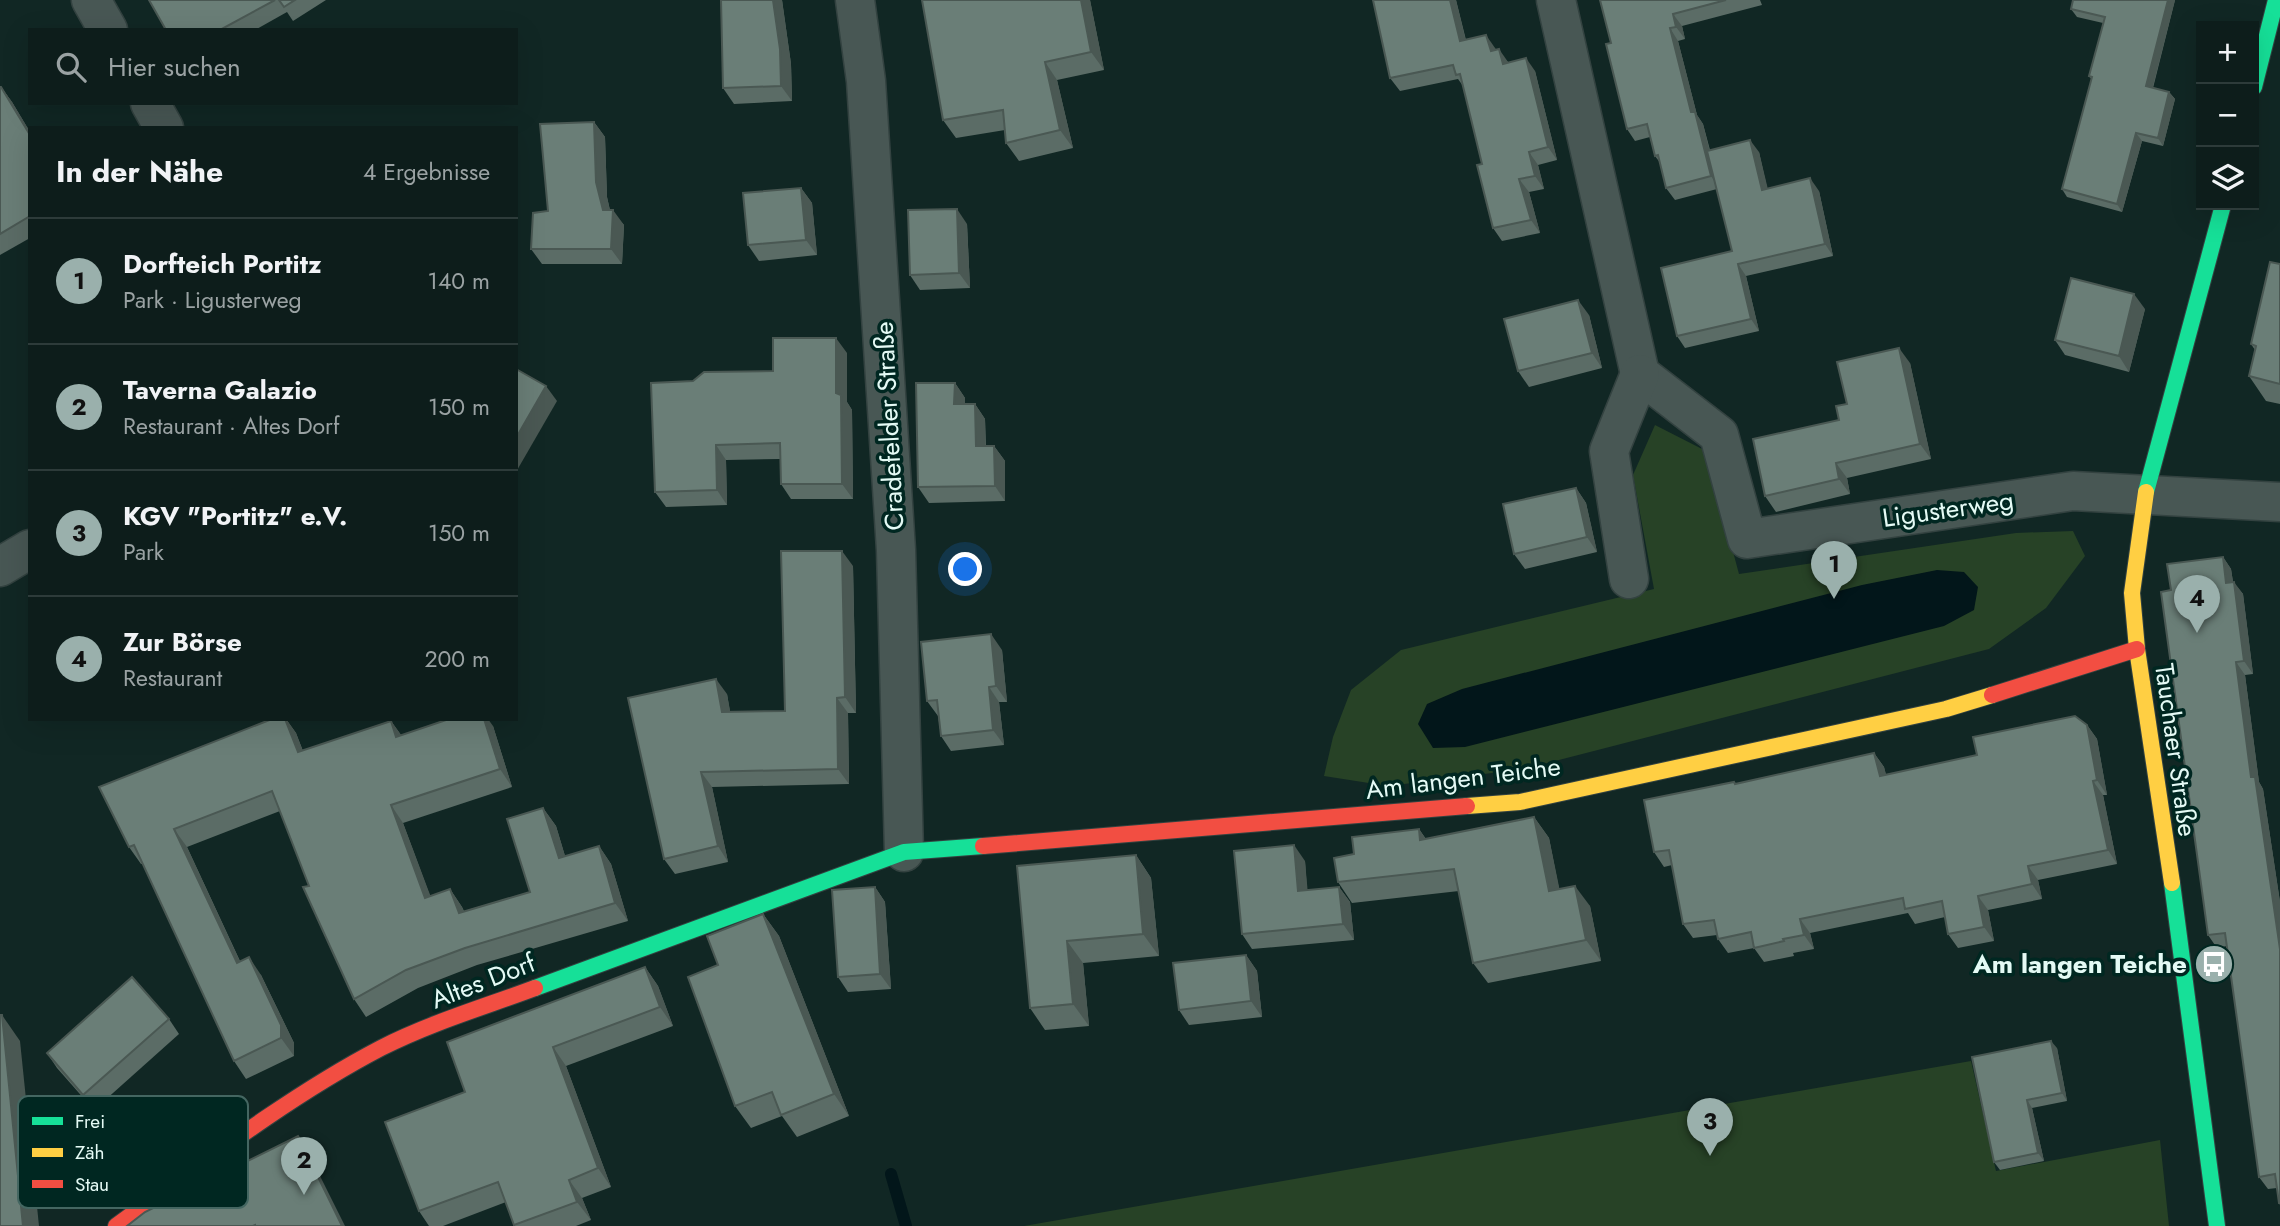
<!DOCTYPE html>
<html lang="de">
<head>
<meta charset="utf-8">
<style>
	body { margin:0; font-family:Jost,sans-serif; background:#1b2a28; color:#f1f3f6 }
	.controls { position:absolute; right:21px; top:21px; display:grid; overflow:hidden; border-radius:0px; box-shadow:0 7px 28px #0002 }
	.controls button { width:63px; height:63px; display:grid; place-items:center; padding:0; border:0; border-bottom:2px solid #2d3b3a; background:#0d1d1b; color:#f1f3f6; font:35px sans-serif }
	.you { position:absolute; left:966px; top:570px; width:24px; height:24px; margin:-18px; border:5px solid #fff; border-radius:50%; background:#1a73e8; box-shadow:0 0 0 10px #1a73e833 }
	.badge { display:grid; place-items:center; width:46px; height:46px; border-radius:50%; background:#9ab0ac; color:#111; font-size:23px; font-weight:700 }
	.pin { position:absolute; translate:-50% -58px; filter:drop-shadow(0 2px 4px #0008) }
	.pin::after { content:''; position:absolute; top:37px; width:24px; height:21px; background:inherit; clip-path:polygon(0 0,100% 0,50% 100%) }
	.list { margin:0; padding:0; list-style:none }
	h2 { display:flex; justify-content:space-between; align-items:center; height:91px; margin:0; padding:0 28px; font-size:30px }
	h2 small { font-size:23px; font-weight:400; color:#9aa2a3 }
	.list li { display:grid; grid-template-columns:46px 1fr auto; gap:21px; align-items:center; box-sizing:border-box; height:126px; padding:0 28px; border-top:2px solid #2d3b3a }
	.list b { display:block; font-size:26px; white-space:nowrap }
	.list p { margin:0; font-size:23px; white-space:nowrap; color:#9aa2a3 }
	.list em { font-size:23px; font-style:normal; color:#9aa2a3 }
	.icon { flex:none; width:38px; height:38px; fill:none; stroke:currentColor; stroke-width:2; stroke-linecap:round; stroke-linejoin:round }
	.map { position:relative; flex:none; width:2280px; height:1226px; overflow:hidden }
	.search { position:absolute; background:#0d1d1b; box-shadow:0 7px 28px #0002; left:28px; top:28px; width:490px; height:77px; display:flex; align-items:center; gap:18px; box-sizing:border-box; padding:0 24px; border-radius:0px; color:#9aa2a3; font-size:26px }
	.panel { position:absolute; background:#0d1d1b; box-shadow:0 7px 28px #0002; left:28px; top:126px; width:490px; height:595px; border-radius:0px }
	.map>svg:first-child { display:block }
	.green { fill:#274226 }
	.water { fill:#02161a }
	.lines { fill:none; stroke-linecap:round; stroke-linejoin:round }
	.stream { stroke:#02161a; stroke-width:12 }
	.street-casing { stroke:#334240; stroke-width:41 }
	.fast-casing { stroke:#334240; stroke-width:18 }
	.slow-casing { stroke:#334240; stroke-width:18 }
	.jam-casing { stroke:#334240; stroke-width:18 }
	.street { stroke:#485754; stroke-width:38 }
	.fast { stroke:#16e098; stroke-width:16 }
	.slow { stroke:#ffcf43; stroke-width:16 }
	.jam { stroke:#f24e42; stroke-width:16 }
	.wall { fill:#5b6c66 }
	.shaded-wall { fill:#4a5853 }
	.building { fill:#6a7e77; stroke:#4a5853; stroke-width:2 }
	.labels { text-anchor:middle; stroke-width:7; stroke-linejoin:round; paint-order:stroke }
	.street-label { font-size:26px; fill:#e4faf5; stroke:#002721 }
	.poi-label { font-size:26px; font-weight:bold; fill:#e4faf5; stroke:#002721; text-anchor:end }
	.key { fill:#002721; stroke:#446661; stroke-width:2 }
	.key-label { font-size:19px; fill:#e4faf5 }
</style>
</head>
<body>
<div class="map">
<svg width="2280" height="1226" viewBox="0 0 2280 1226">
	<rect width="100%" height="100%" fill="#112724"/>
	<g class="green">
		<polygon points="1655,425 1706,451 1739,574 2016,533 2073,531 2085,556 2046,608 1989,649 1524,769 1388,786 1324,776 1333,737 1351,690 1401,650 1654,589 1633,475"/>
		<polygon points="1971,1061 1996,1171 2160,1140 2169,1226 1024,1226"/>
	</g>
	<polygon class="water" points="1937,570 1964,572 1978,587 1974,610 1944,626 1465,747 1433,748 1418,724 1427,704 1462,689 1862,585"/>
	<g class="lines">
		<polyline class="stream" points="891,1174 906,1226"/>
		<g class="street-casing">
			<g id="street">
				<polyline points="91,0 108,30"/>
				<polyline points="855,0 866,81 896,550 904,852"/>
				<polyline points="1556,0 1640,374 1719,435 1747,539 2073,491 2280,502"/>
				<polyline points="150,103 164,128"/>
				<polyline points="0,567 30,549"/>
				<polyline points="1629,579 1609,451 1640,374"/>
			</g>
		</g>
		<g class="fast-casing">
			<g id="fast">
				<polyline points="2254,87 2276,0"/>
				<polyline points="2146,492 2223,205"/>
				<polyline points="2172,883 2217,1226"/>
				<polyline points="535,988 904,852 983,846"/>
			</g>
		</g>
		<g class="slow-casing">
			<g id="slow">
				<polyline points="2146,492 2132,593 2137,649 2172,883"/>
				<polyline points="1467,806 1520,802 1946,709 1992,695"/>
			</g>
		</g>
		<g class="jam-casing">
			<g id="jam">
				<polyline points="1992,695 2137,649"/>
				<polyline points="983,846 1467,806"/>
				<path d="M116,1226C200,1165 289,1096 381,1048C430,1023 484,1007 535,988"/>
			</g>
		</g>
		<use href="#street" class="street"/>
		<use href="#fast" class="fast"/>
		<use href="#slow" class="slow"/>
		<use href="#jam" class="jam"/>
	</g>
	<g class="wall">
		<polygon points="149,0 326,0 293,21 287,12 255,30 166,30"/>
		<polygon points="721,0 782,0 791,64 792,101 734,104 723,88"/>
		<polygon points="1090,0 1104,70 1057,80 1073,148 1019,161 1006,143 1005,130 956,138 943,120"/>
		<polygon points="1456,0 1466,40 1495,48 1496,50 1508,62 1535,71 1557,160 1538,165 1544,189 1529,192 1540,233 1502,241 1493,228 1482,164 1463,86 1458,79 1400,91 1390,78"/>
		<polygon points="1600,0 1760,0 1762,5 1682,26 1685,39 1678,41 1697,115 1703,124 1710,150 1759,152 1767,188 1819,191 1833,256 1746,276 1759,331 1685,348 1677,336 1732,251 1717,189 1675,200 1666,188 1661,164 1655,156 1650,137 1635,141 1627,129 1611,43"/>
		<polygon points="2073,0 2175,0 2153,88 2169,92 2175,99 2163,146 2142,141 2122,212 2067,197 2062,189 2092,80 2089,76 2103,23 2077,17 2071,9"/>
		<polygon points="0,87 1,87 12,102 30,132 30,238 0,255"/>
		<polygon points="594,122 605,137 607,197 610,210 624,225 622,264 542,264 531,249 548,211"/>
		<polygon points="801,188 812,203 817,255 759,261 748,245"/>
		<polygon points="967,224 970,288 920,290 910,275"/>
		<polygon points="2280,264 2280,404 2266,401 2249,376 2255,350 2251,344"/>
		<polygon points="2145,309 2129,372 2065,355 2055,340"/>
		<polygon points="1589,315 1602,368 1529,387 1518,371"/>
		<polygon points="847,353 847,402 852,410 853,499 791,499 781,484 780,459 726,460 727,505 666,507 655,492 693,381 773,371"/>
		<polygon points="1910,363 1931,459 1847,478 1850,494 1776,512 1765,496 1839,420 1847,404"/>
		<polygon points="955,383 965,398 965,404 975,404 985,419 986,446 994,446 1005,461 1005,501 929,503 918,487"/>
		<polygon points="1576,488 1586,503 1597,552 1525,569 1514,554"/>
		<polygon points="2223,557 2231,569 2233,582 2243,594 2253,674 2245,675 2259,782 2263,789 2280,902 2280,1205 2279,1203 2277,1188 2268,1189 2259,1177 2227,946 2217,948 2208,935 2171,590"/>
		<polygon points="853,566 856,713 848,713 849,784 712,787 728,862 675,874 664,859 727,694 730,712 785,711"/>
		<polygon points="1002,650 1007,702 999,702 1004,745 951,751 941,736 938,716 927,701"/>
		<polygon points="272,719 286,719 296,733 303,751 391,721 401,735 493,726 512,787 403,823 430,896 450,889 462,907 464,911 530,892 543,808 556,826 565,856 599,846 611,864 628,921 477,965 418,988 366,1017 354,999 280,811 187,847 240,961 261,975 294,1043 294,1056 246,1079 234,1061 143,864 141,864 129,847"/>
		<polygon points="2087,725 2097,739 2107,795 2103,795 2117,864 2038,880 2042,899 1988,910 1994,941 1958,948 1948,934 1945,917 1915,924 1908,913 1810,933 1814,949 1793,953 1794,956 1764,962 1754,948 1728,953 1718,939 1717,935 1693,938 1683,924 1672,865 1664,867 1654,852 1734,782 1735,784 1874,753 1884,767 1886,775 1977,755"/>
		<polygon points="1534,817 1549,838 1559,889 1590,906 1601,961 1488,983 1473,963 1459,891 1352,903 1338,882 1419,829 1426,839"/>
		<polygon points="1136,855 1151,878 1159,956 1083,963 1089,1026 1045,1030 1030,1008 1017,866"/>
		<polygon points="1305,861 1307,890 1339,887 1350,902 1354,940 1252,949 1242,934"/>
		<polygon points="875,887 885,902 891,989 848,992 838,977"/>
		<polygon points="763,914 779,936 849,1116 797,1137 782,1116 751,1128 735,1106 718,965"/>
		<polygon points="1246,955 1257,971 1262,1017 1189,1025 1179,1010"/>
		<polygon points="645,967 658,986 673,1026 566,1066 611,1187 582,1198 591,1220 576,1226 515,1226 506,1202 443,1226 429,1226 419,1211 465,1092"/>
		<polygon points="169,1019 179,1034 94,1110 57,1068 47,1053"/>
		<polygon points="2057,1048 2067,1101 2032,1108 2044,1161 2000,1170 1994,1162 1972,1057"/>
	</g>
	<g class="shaded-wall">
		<polygon points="773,0 782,0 791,64 792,101 781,86"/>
		<polygon points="1081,0 1090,0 1104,70 1091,52"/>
		<polygon points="1450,0 1456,0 1469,54 1460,41"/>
		<polygon points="2168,0 2175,0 2151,94 2146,86"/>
		<polygon points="1673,14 1682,26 1685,39 1676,27"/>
		<polygon points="1670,28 1678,41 1697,115 1703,124 1719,188 1711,176 1691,112"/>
		<polygon points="1486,35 1495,48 1500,64 1491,51"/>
		<polygon points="1499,49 1508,62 1503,64"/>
		<polygon points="1526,58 1535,71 1557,160 1548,147"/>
		<polygon points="1045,62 1057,80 1073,148 1060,130"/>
		<polygon points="1,87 12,102 30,132 30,135"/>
		<polygon points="2169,92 2175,99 2163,146 2158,138"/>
		<polygon points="594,122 605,137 607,197 612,220 613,210 624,225 622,264 611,249 596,182"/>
		<polygon points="2136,133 2142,141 2122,212 2117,204"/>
		<polygon points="1750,140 1759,152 1771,202 1762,190"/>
		<polygon points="1529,152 1538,165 1544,189 1535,176"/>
		<polygon points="1810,178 1819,191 1833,256 1825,244"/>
		<polygon points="1519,179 1529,192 1540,233 1531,220"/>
		<polygon points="801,188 812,203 817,255 806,240"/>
		<polygon points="957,209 967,224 970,288 959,273"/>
		<polygon points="1738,264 1746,276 1759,331 1751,319"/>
		<polygon points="2134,294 2145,309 2129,372 2119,356"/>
		<polygon points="1578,300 1589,315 1602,368 1592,353"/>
		<polygon points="836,338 847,353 847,402 852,410 853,499 842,484 836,393"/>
		<polygon points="1899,348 1910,363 1931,459 1920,444"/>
		<polygon points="955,383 965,398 965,419 954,404"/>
		<polygon points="546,386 557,401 516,472 516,438"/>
		<polygon points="975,404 985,419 986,461 976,446"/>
		<polygon points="716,445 726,460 727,505 717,490"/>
		<polygon points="994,446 1005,461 1005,501 995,486"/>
		<polygon points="1836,463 1847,478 1850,494 1839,479"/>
		<polygon points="1576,488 1586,503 1597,552 1587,537"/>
		<polygon points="842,551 853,566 856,713 845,697"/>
		<polygon points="2223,557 2231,569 2235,595 2226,583"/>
		<polygon points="2234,582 2243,594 2253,674 2244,661"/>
		<polygon points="991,634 1002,650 1007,702 996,686"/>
		<polygon points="2236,662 2245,675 2259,782 2263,789 2280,902 2280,949 2251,777"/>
		<polygon points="716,679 727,694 733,727 722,712"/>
		<polygon points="989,687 999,702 1004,745 993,730"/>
		<polygon points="837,698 848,713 849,784 838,769"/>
		<polygon points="285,719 286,719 296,733 310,770 298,752"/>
		<polygon points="484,719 488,719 493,726 512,787 500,769"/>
		<polygon points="391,721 404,739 396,737"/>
		<polygon points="2087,725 2097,739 2107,795 2097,780"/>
		<polygon points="1874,753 1884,767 1890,790 1880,776"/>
		<polygon points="701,772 712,787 728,862 718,846"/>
		<polygon points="2093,781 2103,795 2117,864 2108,850"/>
		<polygon points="391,805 403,823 438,916 425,898"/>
		<polygon points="543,808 556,826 571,876 559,858"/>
		<polygon points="1534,817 1549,838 1564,911 1549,891"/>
		<polygon points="174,829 187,847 249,981 237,963"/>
		<polygon points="1419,829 1433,850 1420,840"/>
		<polygon points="1294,845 1305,861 1309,906 1298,891"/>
		<polygon points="599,846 611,864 628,921 615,903"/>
		<polygon points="1136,855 1151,878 1159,956 1143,934"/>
		<polygon points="2028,866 2038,880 2042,899 2032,884"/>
		<polygon points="1575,886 1590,906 1601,961 1586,940"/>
		<polygon points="875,887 885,902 891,989 880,974"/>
		<polygon points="1339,887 1350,902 1354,940 1343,924"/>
		<polygon points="450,889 462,907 471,931 459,913"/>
		<polygon points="1978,896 1988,910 1994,941 1984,927"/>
		<polygon points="763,914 779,936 849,1116 834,1094"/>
		<polygon points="1800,919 1810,933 1814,949 1804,935"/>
		<polygon points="1067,941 1083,963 1089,1026 1073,1004"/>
		<polygon points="1246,955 1257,971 1262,1017 1251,1001"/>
		<polygon points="249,957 261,975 294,1043 294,1056 281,1038"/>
		<polygon points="645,967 658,986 673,1026 660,1007"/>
		<polygon points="2,1015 20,1041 39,1226 23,1226"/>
		<polygon points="2051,1041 2057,1048 2067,1101 2062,1093"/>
		<polygon points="553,1047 566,1066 611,1187 598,1168"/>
		<polygon points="2027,1100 2032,1108 2044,1161 2038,1153"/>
		<polygon points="298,1136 308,1152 345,1226 342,1226"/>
		<polygon points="569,1180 582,1198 591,1220 577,1202"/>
	</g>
	<g class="building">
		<polygon points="149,0 275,0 220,30 166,30"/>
		<polygon points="279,0 295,0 284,7"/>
		<polygon points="721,0 773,0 780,49 781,86 723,88"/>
		<polygon points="922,0 1081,0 1091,52 1045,62 1060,130 1006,143 1003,110 943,120"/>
		<polygon points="1373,0 1450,0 1460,41 1486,35 1491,51 1499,49 1503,64 1526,58 1548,147 1529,152 1535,176 1519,179 1531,220 1493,228 1477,165 1482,164 1460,74 1456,75 1453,65 1390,78"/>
		<polygon points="1600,0 1726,0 1673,14 1676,27 1670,28 1691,112 1695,112 1711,176 1666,188 1658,155 1655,156 1647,124 1627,129 1606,44 1611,43"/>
		<polygon points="2073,0 2168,0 2146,86 2169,92 2158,138 2136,133 2117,204 2062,189 2092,77 2089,76 2105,17 2071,9"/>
		<polygon points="0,87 1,87 30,135 30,216 0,234"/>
		<polygon points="594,122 596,182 603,210 613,210 611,249 531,249 533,213 548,211 540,124"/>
		<polygon points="1750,140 1762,190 1810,178 1825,244 1738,264 1751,319 1677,336 1661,268 1732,251 1707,151"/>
		<polygon points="801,188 806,240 748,245 743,193"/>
		<polygon points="957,209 959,273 910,275 908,210"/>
		<polygon points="2270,262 2280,264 2280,384 2249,376 2256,346 2251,344"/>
		<polygon points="2071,278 2134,294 2119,356 2055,340"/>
		<polygon points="1578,300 1592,353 1518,371 1504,319"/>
		<polygon points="773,338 836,338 836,393 841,395 842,484 781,484 780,443 716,445 717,490 655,492 651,383 693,381 704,372 773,371"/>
		<polygon points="1899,348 1920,444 1836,463 1839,479 1765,496 1753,439 1839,420 1836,406 1847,404 1837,362"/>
		<polygon points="516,369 546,386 516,438"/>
		<polygon points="916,383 955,383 954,404 975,404 976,446 994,446 995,486 918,487"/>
		<polygon points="1576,488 1587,537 1514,554 1503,504"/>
		<polygon points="781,551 842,551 845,697 837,698 838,769 701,772 718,846 664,859 628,698 716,679 722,712 785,711"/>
		<polygon points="2223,557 2226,583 2234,582 2244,661 2236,662 2251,777 2255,777 2280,949 2280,1203 2279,1203 2275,1174 2259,1177 2225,933 2208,935 2161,592 2171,590 2167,564"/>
		<polygon points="991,634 996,686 989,687 993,730 941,736 937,700 927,701 921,642"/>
		<polygon points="2075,716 2087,725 2097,780 2093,781 2108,850 2028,866 2032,884 1978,896 1984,927 1948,934 1942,901 1905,909 1903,898 1800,919 1804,935 1783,939 1784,941 1754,948 1751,932 1718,939 1714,920 1683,924 1669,850 1654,852 1644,800 1734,782 1735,784 1874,753 1880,776 1977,755 1973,737"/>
		<polygon points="272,719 285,719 298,752 391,721 396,737 449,719 484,719 500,769 391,805 425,898 450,889 459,913 530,892 507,819 543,808 559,858 599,846 615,903 465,948 406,970 354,999 303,887 309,886 272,791 174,829 237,963 249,957 281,1025 281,1038 234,1061 134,845 129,847 99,787"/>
		<polygon points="1534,817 1549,891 1575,886 1586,940 1473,963 1454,869 1338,882 1334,858 1354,854 1352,837 1419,829 1420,840"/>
		<polygon points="1294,845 1298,891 1339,887 1343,924 1242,934 1234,851"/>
		<polygon points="1136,855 1143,934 1067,941 1073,1004 1030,1008 1017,866"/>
		<polygon points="875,887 880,974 838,977 832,890"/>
		<polygon points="763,914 834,1094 781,1115 772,1092 735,1106 688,977 718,965 707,936"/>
		<polygon points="1246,955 1251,1001 1179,1010 1173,963"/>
		<polygon points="645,967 660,1007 553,1047 598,1168 569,1180 577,1202 514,1225 498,1182 419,1211 385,1122 465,1092 447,1042"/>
		<polygon points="132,977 169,1019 83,1095 47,1053"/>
		<polygon points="0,1015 2,1015 23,1226 0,1226"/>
		<polygon points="2051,1041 2062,1093 2027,1100 2038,1153 1994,1162 1972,1057"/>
		<polygon points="298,1136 342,1226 255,1226 255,1225 253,1226 127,1226 145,1212"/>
	</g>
	<defs>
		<g id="bus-disc" transform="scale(2.0125)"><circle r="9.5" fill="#9ab0ac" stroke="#002721"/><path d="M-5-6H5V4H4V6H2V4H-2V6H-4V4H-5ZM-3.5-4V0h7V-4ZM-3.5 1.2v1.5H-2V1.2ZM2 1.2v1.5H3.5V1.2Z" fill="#fff"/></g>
	</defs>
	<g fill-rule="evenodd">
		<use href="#bus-disc" x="2214" y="964"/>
	</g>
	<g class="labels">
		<g class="street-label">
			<text transform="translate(889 426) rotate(-93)" y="9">Cradefelder Straße</text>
			<text transform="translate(1948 509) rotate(-8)" y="9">Ligusterweg</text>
			<text transform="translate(2176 750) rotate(82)" y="9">Tauchaer Straße</text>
			<text transform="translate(1463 778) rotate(-7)" y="9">Am langen Teiche</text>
			<text transform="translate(483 981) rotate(-21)" y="9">Altes Dorf</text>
		</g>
		<g class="poi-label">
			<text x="2187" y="973">Am langen Teiche</text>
		</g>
	</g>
	<rect x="18" y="1096" width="230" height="112" rx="10" class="key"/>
	<rect x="32" y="1117" width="31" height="8" fill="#16e098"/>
	<rect x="32" y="1148" width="31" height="9" fill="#ffcf43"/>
	<rect x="32" y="1180" width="31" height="8" fill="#f24e42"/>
	<g class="key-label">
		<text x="75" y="1128">Frei</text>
		<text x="75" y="1159">Zäh</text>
		<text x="75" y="1191">Stau</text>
	</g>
</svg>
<div class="controls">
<button>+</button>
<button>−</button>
<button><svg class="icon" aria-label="layers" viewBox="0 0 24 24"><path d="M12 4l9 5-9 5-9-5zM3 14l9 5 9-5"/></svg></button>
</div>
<div class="you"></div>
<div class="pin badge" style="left:1834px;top:599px">1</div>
<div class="pin badge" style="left:304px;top:1195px">2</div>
<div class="pin badge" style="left:1710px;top:1156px">3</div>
<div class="pin badge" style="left:2197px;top:633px">4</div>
<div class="search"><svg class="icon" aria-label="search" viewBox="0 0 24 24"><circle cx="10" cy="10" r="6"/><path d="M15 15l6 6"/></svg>Hier suchen</div>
<section class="panel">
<h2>In der Nähe<small>4 Ergebnisse</small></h2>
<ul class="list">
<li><span class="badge">1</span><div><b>Dorfteich Portitz</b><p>Park · Ligusterweg</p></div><em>140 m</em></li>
<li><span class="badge">2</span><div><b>Taverna Galazio</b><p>Restaurant · Altes Dorf</p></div><em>150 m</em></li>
<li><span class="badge">3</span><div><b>KGV &quot;Portitz&quot; e.V.</b><p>Park</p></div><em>150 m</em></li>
<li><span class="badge">4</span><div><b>Zur Börse</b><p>Restaurant</p></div><em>200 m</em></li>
</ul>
</section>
</div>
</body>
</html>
